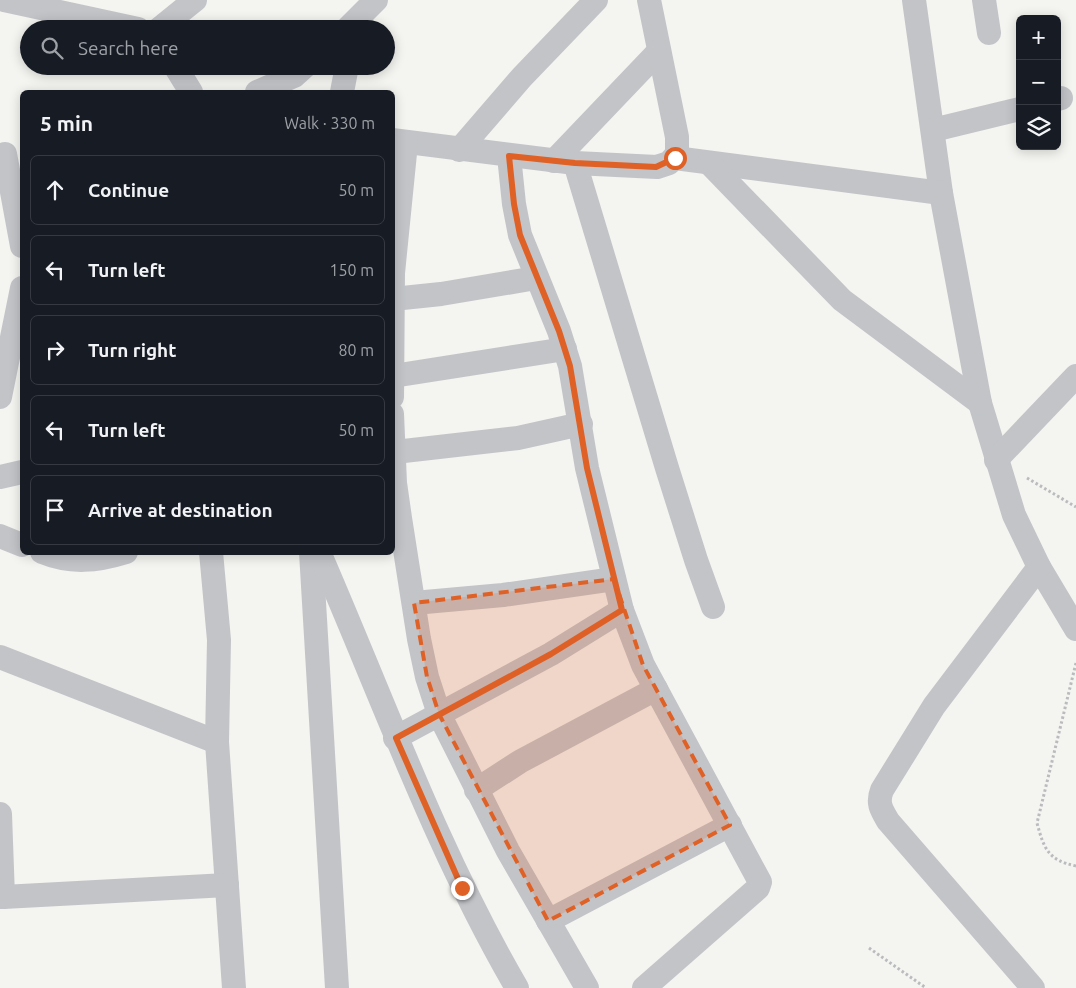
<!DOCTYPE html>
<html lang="en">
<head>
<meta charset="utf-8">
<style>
	body { margin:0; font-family:Ubuntu,sans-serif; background:#242831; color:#f1f3f6 }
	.controls { position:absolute; right:15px; top:15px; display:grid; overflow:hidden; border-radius:8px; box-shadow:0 2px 12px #0003 }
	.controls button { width:45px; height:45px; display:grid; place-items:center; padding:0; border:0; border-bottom:1px solid #363941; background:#171b24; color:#f1f3f6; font:25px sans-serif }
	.stop { position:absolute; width:15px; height:15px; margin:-11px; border:4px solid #df6126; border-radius:50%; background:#fff }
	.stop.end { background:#df6126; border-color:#fff; box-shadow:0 1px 5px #0008 }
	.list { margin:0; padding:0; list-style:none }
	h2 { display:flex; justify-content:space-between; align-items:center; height:65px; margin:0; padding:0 20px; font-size:21px }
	h2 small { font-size:16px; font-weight:400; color:#9ea1a6 }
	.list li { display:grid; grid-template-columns:32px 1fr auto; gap:15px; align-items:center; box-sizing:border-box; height:70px; margin:0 10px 10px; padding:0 10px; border:1px solid #363941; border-radius:8px }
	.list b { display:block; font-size:19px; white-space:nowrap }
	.list em { font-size:16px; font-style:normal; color:#9ea1a6 }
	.icon { flex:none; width:28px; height:28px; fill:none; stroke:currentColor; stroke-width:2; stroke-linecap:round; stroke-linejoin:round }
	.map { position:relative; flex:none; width:1076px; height:988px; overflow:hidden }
	.search { position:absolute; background:#171b24; box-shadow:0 2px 12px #0003; left:20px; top:20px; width:375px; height:55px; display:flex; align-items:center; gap:12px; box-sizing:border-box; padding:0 18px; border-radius:28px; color:#9ea1a6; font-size:19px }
	.panel { position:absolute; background:#171b24; box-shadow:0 2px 12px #0003; left:20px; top:90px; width:375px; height:465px; border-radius:8px }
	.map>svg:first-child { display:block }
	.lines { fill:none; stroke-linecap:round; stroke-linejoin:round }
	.path { stroke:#b9bbbd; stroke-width:3; stroke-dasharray:2.5 2.5; stroke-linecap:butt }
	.minor { stroke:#c2c4c8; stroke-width:24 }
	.route { stroke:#df6126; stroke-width:6 }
	.marked { fill:#df6126; fill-opacity:0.2; stroke:#df6126; stroke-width:4; stroke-dasharray:10 6; stroke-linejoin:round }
</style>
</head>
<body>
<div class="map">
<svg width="1076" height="988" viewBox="0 0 1076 988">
	<rect width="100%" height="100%" fill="#f4f4f0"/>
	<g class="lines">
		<g class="path">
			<polyline points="1027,478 1076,507"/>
			<path d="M1076,663L1037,823C1044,849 1048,860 1076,866"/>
			<polyline points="869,948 926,988"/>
		</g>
		<g class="minor">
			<polyline points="4,0 138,29"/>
			<polyline points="914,0 941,193 980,403 1014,515 1039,567 1076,629"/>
			<polyline points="984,0 989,33"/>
			<polyline points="159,29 195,0"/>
			<polyline points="347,29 376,0"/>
			<polyline points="175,66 191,92"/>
			<polyline points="257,92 294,76 305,66"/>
			<polyline points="342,92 347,66"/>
			<polyline points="1057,99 1061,98"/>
			<polyline points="933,130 1020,109"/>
			<polyline points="392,140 575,163 657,167 669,163 677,154 677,137 649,0"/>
			<polyline points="459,150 522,77 596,0"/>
			<polyline points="5,154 22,246"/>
			<polyline points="509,156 514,204 520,235 559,331 570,366 587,468 622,610 643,665 760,882 758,888 644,988"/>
			<polyline points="675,158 941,193"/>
			<polyline points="554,161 659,51"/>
			<polyline points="575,163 667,468 696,560 713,607"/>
			<polyline points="709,163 842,300 980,403"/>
			<polyline points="393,299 441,294 536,278"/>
			<polyline points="393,376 565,349"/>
			<polyline points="0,397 22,288"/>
			<polyline points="392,397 393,273 406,143"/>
			<polyline points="392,414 395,483 400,518 419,639 427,677 439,714 508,851 587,988"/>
			<polyline points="395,452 518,438 581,424"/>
			<polyline points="996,460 1076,376"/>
			<polyline points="0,477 22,472"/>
			<polyline points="0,536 22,545"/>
			<path d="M42,552C71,564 97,561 126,552"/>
			<polyline points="311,552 337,988"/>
			<path d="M319,552C383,699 436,849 517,988"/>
			<polyline points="414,603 503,595 614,579"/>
			<polyline points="0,657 217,742 219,640 211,552"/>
			<polyline points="395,738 551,654 622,610"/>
			<polyline points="217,742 234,988"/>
			<polyline points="476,790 521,761 656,689"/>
			<polyline points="0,814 3,897 0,897"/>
			<polyline points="3,897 227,885"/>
			<polyline points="548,921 730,825"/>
			<path d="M1033,988L888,821C881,809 877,803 882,790L934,706L1039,567"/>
		</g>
	</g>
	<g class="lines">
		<polyline class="route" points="462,888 396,738 551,654 622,610 587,468 570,366 559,331 520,235 514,204 509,156 575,163 656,167 675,158"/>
	</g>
	<path class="marked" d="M614,579L643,665L730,825L548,921L439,714L427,677L414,603Z"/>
</svg>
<div class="controls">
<button>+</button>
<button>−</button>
<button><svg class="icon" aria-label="layers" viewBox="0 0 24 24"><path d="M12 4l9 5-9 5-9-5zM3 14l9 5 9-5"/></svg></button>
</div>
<div class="stop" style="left:675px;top:158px"></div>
<div class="stop end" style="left:462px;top:888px"></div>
<div class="search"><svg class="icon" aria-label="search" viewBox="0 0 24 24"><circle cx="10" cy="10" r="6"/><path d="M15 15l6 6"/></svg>Search here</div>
<section class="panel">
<h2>5 min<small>Walk · 330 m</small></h2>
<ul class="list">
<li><svg class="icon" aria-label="ahead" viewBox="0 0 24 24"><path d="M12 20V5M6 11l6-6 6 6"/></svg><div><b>Continue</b></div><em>50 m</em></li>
<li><svg class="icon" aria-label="left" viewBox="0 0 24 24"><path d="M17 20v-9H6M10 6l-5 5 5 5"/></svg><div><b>Turn left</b></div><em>150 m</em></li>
<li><svg class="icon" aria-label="right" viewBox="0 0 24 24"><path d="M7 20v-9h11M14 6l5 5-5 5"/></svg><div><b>Turn right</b></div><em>80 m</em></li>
<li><svg class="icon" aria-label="left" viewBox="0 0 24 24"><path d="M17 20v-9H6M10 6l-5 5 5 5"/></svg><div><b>Turn left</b></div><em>50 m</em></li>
<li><svg class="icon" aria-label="arrive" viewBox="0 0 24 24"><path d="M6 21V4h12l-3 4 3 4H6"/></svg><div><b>Arrive at destination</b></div></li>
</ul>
</section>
</div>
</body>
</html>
